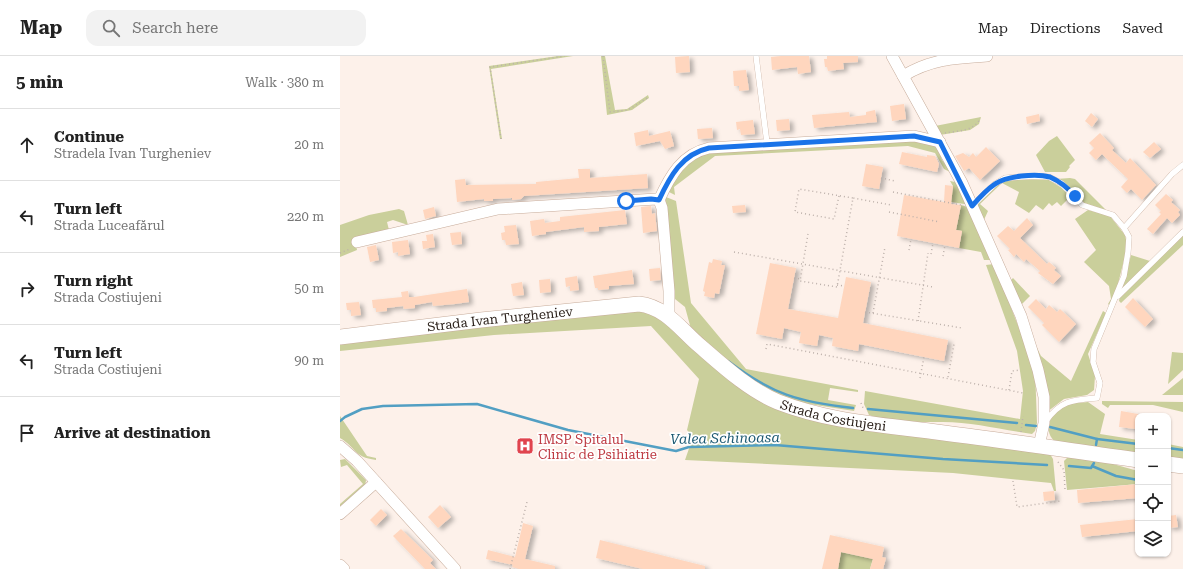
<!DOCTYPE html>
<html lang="en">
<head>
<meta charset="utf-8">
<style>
	body { margin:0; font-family:"Roboto Serif",serif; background:#f2f2f2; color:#222 }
	.controls { position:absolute; right:12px; bottom:12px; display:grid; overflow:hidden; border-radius:8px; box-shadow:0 1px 3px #0004 }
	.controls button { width:36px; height:36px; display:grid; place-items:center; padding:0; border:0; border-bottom:1px solid #e0e0e0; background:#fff; color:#222; font:20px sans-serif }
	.stop { position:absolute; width:12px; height:12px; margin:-9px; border:3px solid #1a73e8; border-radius:50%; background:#fff }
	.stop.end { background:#1a73e8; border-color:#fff; box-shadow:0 1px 4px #0008 }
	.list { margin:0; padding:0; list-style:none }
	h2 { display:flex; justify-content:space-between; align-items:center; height:52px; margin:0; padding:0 16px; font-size:17px }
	h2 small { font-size:13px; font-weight:400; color:#767676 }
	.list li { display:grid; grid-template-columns:26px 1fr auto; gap:12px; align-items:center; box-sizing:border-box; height:72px; padding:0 16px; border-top:1px solid #e0e0e0 }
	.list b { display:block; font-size:15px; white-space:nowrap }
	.list p { margin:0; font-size:13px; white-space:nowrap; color:#767676 }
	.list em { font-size:13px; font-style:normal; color:#767676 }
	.icon { flex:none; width:22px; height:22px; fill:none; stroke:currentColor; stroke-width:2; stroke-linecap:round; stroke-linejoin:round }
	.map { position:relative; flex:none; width:843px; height:513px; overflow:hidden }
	header { display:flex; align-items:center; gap:24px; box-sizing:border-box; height:56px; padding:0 20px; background:#fff; border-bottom:1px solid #e0e0e0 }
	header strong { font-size:19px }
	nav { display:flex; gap:22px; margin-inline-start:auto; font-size:14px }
	.search { width:280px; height:36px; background:#f2f2f2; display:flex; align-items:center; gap:10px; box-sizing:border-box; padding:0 14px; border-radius:12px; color:#767676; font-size:15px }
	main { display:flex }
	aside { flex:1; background:#fff }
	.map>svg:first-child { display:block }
	.green { fill:#cacf9b }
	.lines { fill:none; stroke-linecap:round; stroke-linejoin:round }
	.stream { stroke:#529fc3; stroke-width:2.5 }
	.building { fill:#ffd6be; filter:url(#shadow) }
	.lane-casing { stroke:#c7ac9b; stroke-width:6 }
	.street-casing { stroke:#c7ac9b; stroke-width:12 }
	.secondary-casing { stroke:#c7ac9b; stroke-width:16 }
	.path { stroke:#bdb1ab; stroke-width:1.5; stroke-dasharray:1 3; stroke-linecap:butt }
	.lane { stroke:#fff; stroke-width:5.5 }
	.street { stroke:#fff; stroke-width:11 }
	.secondary { stroke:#fff; stroke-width:15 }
	.route { stroke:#1a73e8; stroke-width:5 }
	.labels { text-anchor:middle; stroke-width:3.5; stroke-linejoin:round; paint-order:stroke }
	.street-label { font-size:13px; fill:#2b211b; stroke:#fff }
	.health-label { font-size:13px; fill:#be3a42; stroke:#fff; text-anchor:start }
	.water-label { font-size:14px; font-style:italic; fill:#1c5972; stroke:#fff }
</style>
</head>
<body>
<header>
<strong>Map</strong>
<div class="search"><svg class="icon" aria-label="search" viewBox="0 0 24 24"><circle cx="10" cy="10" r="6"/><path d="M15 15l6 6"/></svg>Search here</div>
<nav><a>Map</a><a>Directions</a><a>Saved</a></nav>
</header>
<main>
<aside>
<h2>5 min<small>Walk · 380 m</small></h2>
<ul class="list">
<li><svg class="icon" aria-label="ahead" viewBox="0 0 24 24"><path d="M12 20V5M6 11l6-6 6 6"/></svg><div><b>Continue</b><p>Stradela Ivan Turgheniev</p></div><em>20 m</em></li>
<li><svg class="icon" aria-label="left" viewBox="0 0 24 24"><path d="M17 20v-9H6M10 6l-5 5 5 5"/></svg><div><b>Turn left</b><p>Strada Luceafărul</p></div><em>220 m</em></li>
<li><svg class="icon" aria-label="right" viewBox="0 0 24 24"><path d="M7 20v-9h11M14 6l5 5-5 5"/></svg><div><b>Turn right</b><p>Strada Costiujeni</p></div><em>50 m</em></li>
<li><svg class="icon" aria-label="left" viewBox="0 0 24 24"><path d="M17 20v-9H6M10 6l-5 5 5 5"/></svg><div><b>Turn left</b><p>Strada Costiujeni</p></div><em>90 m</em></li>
<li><svg class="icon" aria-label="arrive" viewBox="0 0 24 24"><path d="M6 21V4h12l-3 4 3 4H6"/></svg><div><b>Arrive at destination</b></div></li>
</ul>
</aside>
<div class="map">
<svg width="843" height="513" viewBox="0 0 843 513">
	<defs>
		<filter id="shadow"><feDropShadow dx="4" dy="2.5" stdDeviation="2" flood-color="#0004"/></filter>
	</defs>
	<rect width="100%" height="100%" fill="#fdf1ea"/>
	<g class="green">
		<polygon points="218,0 233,0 151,13 162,83 160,83 149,10"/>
		<polygon points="261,0 265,0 275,54 287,53 308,39 309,42 292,54 267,59"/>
		<polygon points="641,61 639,68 630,74 600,79 595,70"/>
		<polygon points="717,80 735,104 729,110 730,111 726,116 705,116 696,99 709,85"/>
		<polygon points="568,82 593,89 599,94 602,104 614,118 604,113 595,97 568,90 375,100 334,131 335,139 327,135 344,108 362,96"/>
		<polygon points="730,122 735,123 766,154 744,147 736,137 724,126 716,123"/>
		<path d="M681,123L709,124L730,137V141L721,150L717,146L712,150L709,147L703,154L696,149L689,157L675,148L679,136L662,127L640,148L648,155L643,166L635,150C654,132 655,125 681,123Z"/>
		<polygon points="610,125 615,126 631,149 611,146 613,130"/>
		<polygon points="326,141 336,145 351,247 406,313 518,334 518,336 490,332 488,344 516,349 514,355 469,348 447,342 426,333 407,321 351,273 345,251 335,243 332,238 326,172"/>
		<polygon points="621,149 631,152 653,204 644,204 641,196 619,192 622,175 616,174"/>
		<polygon points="59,153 64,155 68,169 53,164 47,166 49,174 15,184 17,194 0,201 0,169 29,159"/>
		<polygon points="748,154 770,160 785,179 787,188 785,200 777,232 770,250 768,248 771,243 769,230 744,206 756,194 735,163"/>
		<polygon points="843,178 843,189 781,247 779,245 780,240"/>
		<polygon points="791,199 810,205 782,233"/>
		<path d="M654,208L695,313L697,367L695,375L692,378C663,374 632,366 603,366C582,366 549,367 529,359L524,348L525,335L680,363L683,335L677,295L646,209Z"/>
		<polygon points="673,222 690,240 680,250 668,227"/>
		<polygon points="310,254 419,339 710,398 713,403 716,435 714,435 711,427 613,417 345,404 353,381 347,374 359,323 311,270 154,279 0,295 0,285"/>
		<polygon points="763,255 766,257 748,298 755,320 754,334 747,339 724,343 707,356 693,284 701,300 731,325"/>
		<polygon points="832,296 843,297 843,314 828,328"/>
		<polygon points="843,322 843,339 822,339"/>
		<polygon points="762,345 843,346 843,356 813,349 770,349 768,352 762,348"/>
		<path d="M748,346L765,358L760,378L798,384V399L717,387C701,376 710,355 726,349C733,346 741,347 748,346Z"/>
		<path d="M0,360L27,400L36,402V404C13,401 17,392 0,382Z"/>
		<polygon points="828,388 843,391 843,406 828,404"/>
		<polygon points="728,401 773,408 798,415 798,428 727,434 724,405"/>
		<polygon points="5,403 26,424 25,431 0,453 0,448 23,428 7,409 1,411 0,404"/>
		<polygon points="501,496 533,503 530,513 498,513"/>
	</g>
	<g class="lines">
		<g class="stream">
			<path d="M388,305C432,338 458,346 513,352"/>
			<polyline points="528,353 677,367"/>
			<polyline points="0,365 5,361 22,353 43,350 137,348 228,374 336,395 349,391 435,389 603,403 707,409"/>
			<polyline points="686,369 696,370"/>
			<polyline points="710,371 757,383"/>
			<polyline points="756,389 757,383 798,388"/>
			<polyline points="828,392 843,394"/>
			<polyline points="729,410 751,412 754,407"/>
			<polyline points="752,410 776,420 798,424"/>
		</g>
	</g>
	<g class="building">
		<polygon points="349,0 350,16 336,17 335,1"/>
		<polygon points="441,0 469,0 471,16 458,18 457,11 432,14 431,1"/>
		<polygon points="487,0 518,0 518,6 503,7 504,13 488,15 487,11 485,11 484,3 487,3"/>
		<polygon points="406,14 409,34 399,35 399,30 394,30 393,15"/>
		<polygon points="564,48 566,63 552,65 550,50"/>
		<polygon points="535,54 537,66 474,72 472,59 509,56 510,61 526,59 526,56"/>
		<polygon points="751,57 758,63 752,71 745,65"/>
		<polygon points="699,58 700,65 687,68 686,61"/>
		<polygon points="449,63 450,74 437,75 436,64"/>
		<polygon points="413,64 415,78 401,79 400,73 397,74 396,66"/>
		<polygon points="372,72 373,82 358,83 357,73"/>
		<polygon points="308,74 309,80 330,75 334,90 325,93 320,85 296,90 294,77"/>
		<polygon points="760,77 774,92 772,94 786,107 790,102 816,129 802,144 791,133 787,137 781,131 788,123 767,103 762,98 756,104 749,97 754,92 749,87"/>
		<polygon points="814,86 821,93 810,102 803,96"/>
		<polygon points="646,91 660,105 640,124 629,112 624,115 615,100 623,97 629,101 633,97 636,101"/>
		<polygon points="562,96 587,101 587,99 595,100 599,108 597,116 559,108"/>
		<polygon points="526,108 543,111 539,133 522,130"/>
		<polygon points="238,113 250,113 250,122 307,118 308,132 184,140 181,143 172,144 172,142 153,143 153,145 144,145 144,143 117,146 115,124 125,123 126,129 196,128 196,126 239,122"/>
		<polygon points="605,129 613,130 611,148 621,149 616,174 622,175 619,192 557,180 564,139 604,146"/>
		<polygon points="826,138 833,144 831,146 840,154 838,156 840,159 832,167 827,162 813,178 807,173 821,158 819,156 821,155 815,149"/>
		<polygon points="405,149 406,156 393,157 392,150"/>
		<polygon points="311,150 312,158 315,157 317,175 303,177 301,151"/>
		<polygon points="94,151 96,160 85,163 83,154"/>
		<polygon points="285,154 287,168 259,171 259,175 244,176 244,171 206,176 206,178 192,180 190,165 204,163 205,167 220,165 220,161"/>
		<polygon points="687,162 693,169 680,182 707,208 709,206 716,212 714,214 721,220 713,228 698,217 700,215 686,203 684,206 676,198 674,201 668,194 670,193 657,180 668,170 674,175"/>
		<polygon points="176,169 179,188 166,189 165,184 162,184 161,177 165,176 164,170"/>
		<polygon points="121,176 122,188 112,189 110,177"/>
		<polygon points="93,178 95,191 83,193 82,185 87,185 86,179"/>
		<polygon points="68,184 70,198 58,200 58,196 53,197 52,186"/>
		<polygon points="36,189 39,204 30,206 27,191"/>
		<polygon points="373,203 382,205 381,209 385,209 379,238 375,237 374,242 364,240 365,236 363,235 369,206 372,207"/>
		<polygon points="430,207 456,212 448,253 498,262 506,221 531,226 523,267 608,284 604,305 519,288 518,295 492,290 493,282 479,279 477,290 459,287 461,276 444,272 442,283 416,278"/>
		<polygon points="320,212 321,224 310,225 309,213"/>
		<polygon points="292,214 294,228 269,230 269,233 258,234 258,232 255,232 253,220"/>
		<polygon points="237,220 239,234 230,235 230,230 226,231 225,222"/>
		<polygon points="210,223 211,236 200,237 199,224"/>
		<polygon points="182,226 184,239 173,240 171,228"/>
		<polygon points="127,233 129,246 115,248 93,250 92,246 75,249 75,252 64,253 63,250 47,252 47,255 36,256 36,252 33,252 32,244 62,241 61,236 68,235 69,241 74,241"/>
		<polygon points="793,242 813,263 805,271 785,251"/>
		<polygon points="696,243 706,253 709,249 717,256 720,253 736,268 719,286 702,269 704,267 688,251"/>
		<polygon points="19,246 21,259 11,260 11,254 7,254 6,247"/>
		<polygon points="781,355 798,358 796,373 779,371"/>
		<polygon points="798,428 798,442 738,447 737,434"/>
		<polygon points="714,435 715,444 704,445 703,436"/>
		<polygon points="100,449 111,461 98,472 88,461"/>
		<polygon points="41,453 47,459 36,470 30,464"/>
		<polygon points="836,459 838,471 828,472 828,460"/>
		<polygon points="798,463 798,475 742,481 740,469"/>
		<polygon points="183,467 193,470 185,503 215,510 215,513 179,513 172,511 173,509 146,503 148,494 175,501"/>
		<polygon points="61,473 93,504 90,507 96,513 85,513 53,480"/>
		<polygon points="490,479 544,491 542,501 546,502 543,513 530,513 533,503 501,496 498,513 482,513"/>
		<polygon points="260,484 365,510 365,513 303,513 256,502"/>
	</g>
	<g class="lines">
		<g class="lane-casing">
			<g id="lane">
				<polyline points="416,0 427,87"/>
				<path d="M632,150L655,128L665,122L699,120L709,121L721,127L742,149L773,159L784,172L789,181L788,196L784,220L754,293L753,306L760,327L757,342C733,344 721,344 706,365"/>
				<polyline points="784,172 832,118 843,109"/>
				<polyline points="778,240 843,176"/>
			</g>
		</g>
		<g class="street-casing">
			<g id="street">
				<polyline points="552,0 622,127 681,260 698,314 704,341 704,367 699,390"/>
				<path d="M563,20C591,3 615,2 647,0"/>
				<path d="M319,144C330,120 342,98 369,92L574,80L600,86"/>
				<polyline points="17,186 158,153 316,143 319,144 322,152 329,235 329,261"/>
				<polyline points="0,390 17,405 115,513"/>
				<polyline points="0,458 36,426"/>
				<polyline points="0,509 4,513"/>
			</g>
		</g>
		<g class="secondary-casing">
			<g id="secondary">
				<path id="s1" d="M0,281L141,264L299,248C326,251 341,274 360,290C383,310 409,334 438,346C492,367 548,369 604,377C669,385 733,395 798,404"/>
				<polyline points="828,408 843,410"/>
			</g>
		</g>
		<g class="path">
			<polyline points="263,0 270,56 288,54 307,42"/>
			<path d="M605,77C617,75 636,75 640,62"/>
			<polyline points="161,83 150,11 225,0"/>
			<polyline points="541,122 555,125"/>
			<polyline points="553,136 621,149"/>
			<polyline points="499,140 494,163 455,156 459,133 513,142"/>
			<polyline points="549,156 600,166"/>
			<polyline points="468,178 460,225 497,231 513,142 551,149"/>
			<polyline points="569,194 571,183"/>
			<polyline points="394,196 593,231"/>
			<polyline points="0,197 10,193"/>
			<polyline points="591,198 593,187"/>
			<polyline points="603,200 605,189"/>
			<polyline points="454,222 461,223"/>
			<polyline points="497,229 504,230"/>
			<polyline points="525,256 622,272"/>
			<polyline points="533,257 545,191"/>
			<polyline points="578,265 588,197"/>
			<polyline points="426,293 427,288 683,337"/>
			<polyline points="608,321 614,288"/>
			<polyline points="580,322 584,301"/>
			<polyline points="669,334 672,315 680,314"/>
			<polyline points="521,347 524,354"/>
			<polyline points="681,376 683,360"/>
			<polyline points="718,406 724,414 725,434"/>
			<polyline points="673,425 677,451 721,445"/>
			<polyline points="170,513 187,446"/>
		</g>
		<use href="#lane" class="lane"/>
		<use href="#street" class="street"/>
		<use href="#secondary" class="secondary"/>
	</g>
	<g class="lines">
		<path class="route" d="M286,145L311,143L319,144C330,120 342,98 369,92L574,80L600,86L632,150C639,142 646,134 655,128C666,120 696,117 710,121C719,125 728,132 735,140"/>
	</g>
	<defs>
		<g id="hospital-square" transform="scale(0.9)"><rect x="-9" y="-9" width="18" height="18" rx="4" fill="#e0444e" stroke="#fff"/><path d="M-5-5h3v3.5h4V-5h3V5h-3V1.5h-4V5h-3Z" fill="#fff"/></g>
	</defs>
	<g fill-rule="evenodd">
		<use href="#hospital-square" x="185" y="390"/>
	</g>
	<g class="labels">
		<g class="street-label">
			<text dy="5" stroke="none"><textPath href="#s1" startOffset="161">Strada Ivan Turgheniev</textPath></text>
			<text dy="5" stroke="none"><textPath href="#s1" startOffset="530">Strada Costiujeni</textPath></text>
		</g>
		<g class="health-label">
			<text x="198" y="388">IMSP Spitalul<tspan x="198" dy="15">Clinic de Psihiatrie</tspan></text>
		</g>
		<g class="water-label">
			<text transform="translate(385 382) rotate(-1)" y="5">Valea Schinoasa</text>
		</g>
	</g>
</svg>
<div class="controls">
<button>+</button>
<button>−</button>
<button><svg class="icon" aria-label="locate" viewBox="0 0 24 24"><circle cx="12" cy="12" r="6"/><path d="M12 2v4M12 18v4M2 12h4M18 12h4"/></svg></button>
<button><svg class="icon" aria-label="layers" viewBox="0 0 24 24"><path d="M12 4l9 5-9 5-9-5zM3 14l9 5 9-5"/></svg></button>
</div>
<div class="stop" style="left:286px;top:145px"></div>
<div class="stop end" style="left:735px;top:140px"></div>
</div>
</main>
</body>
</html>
